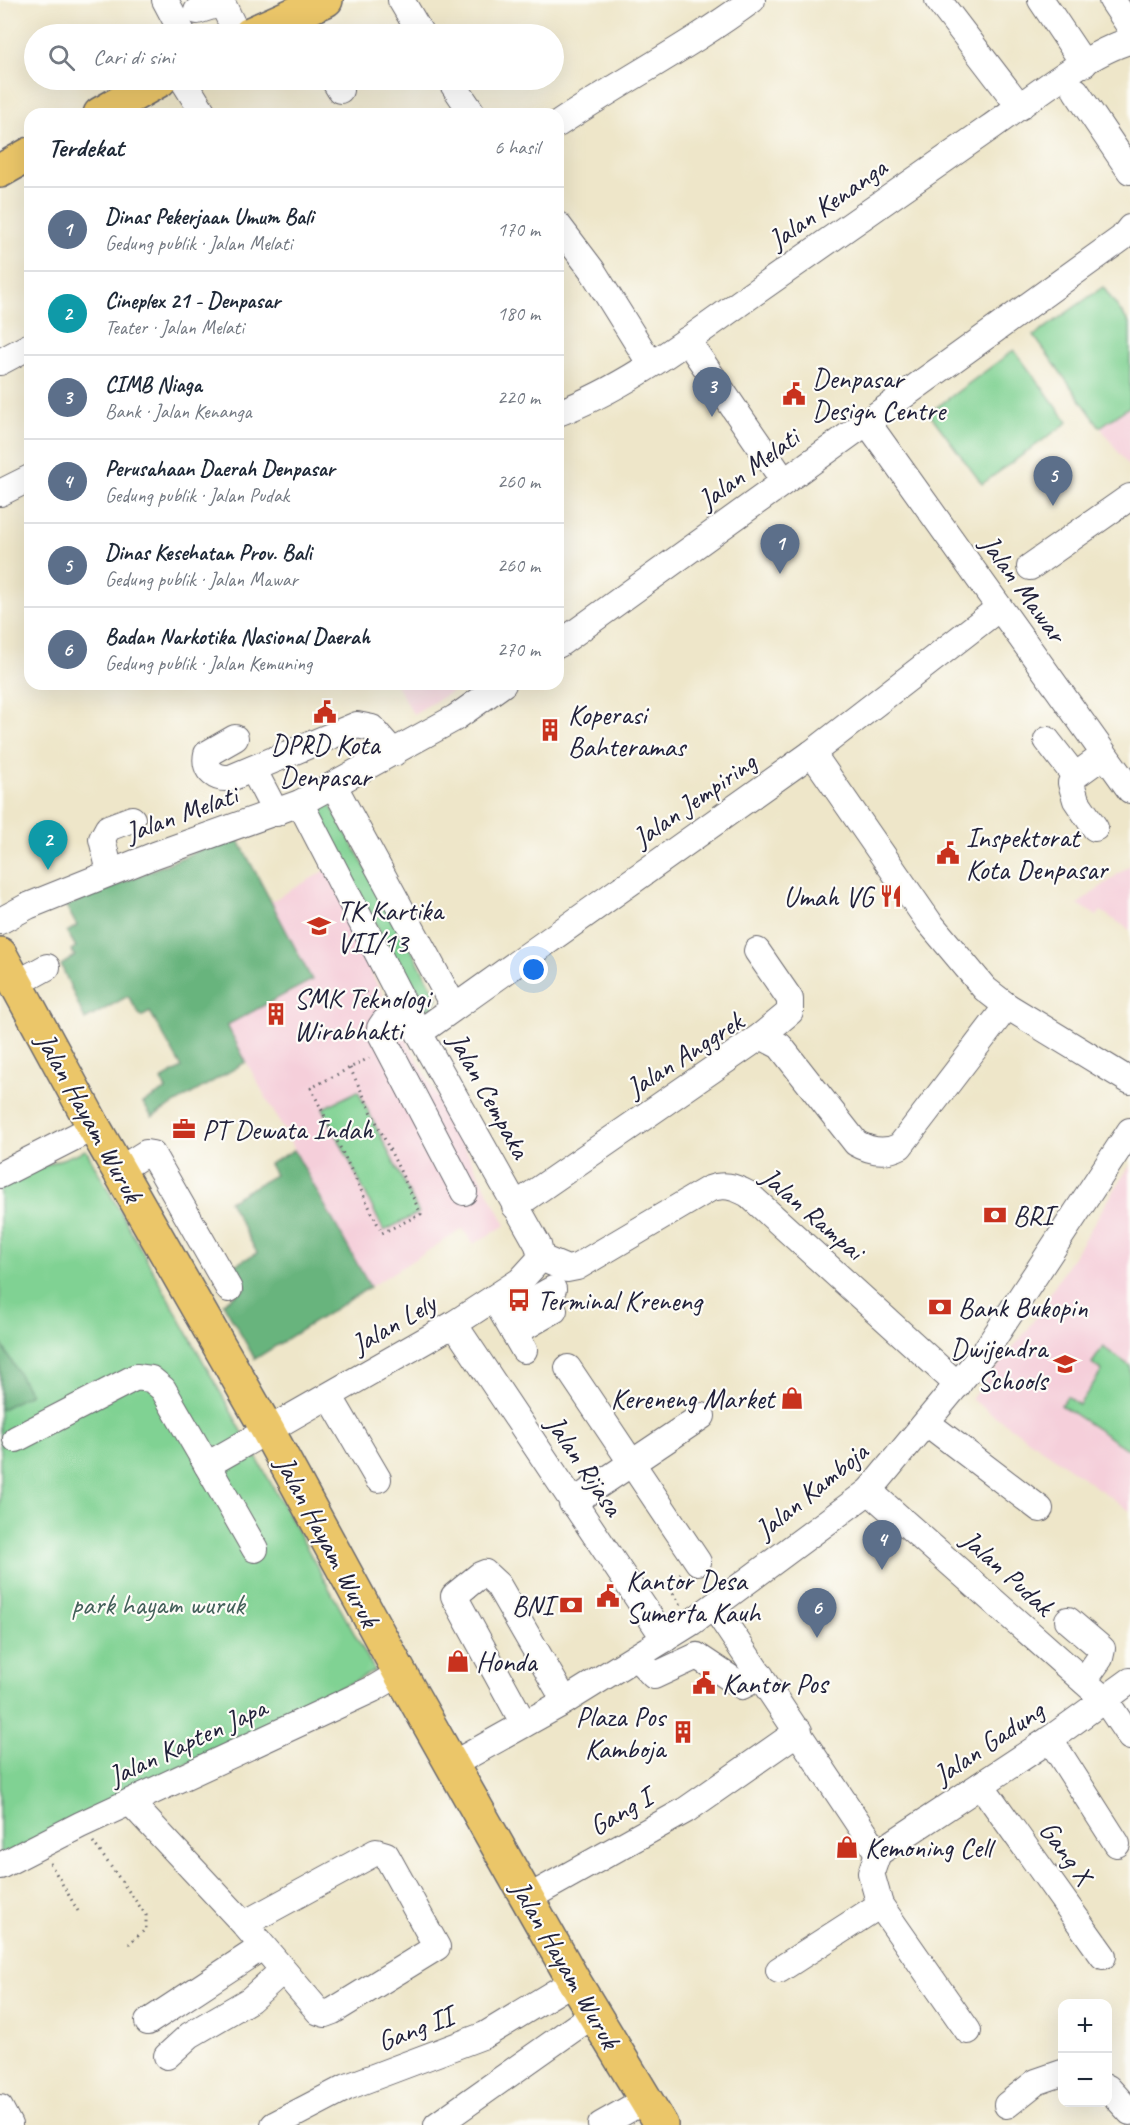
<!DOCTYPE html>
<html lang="id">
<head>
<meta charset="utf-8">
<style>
	body { margin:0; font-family:Caveat,sans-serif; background:#f2f2f3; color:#1f2937 }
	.controls { position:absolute; right:18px; bottom:18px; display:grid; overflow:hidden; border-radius:12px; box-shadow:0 6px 24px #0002 }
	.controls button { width:54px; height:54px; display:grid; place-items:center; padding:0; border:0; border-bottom:2px solid #e0e1e3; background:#fff; color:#1f2937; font:30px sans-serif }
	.you { position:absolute; left:534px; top:970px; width:21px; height:21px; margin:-15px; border:4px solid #fff; border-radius:50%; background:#1a73e8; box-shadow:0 0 0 9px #1a73e833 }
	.badge { display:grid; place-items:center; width:39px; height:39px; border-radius:50%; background:#1a73e8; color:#fff; font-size:20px; font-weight:700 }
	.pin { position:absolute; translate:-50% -50px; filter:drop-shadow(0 2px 3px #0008) }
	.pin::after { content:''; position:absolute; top:32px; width:21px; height:18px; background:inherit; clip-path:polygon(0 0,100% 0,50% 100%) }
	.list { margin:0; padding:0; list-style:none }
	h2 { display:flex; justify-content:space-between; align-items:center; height:78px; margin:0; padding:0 24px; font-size:26px }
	h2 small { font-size:20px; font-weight:400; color:#747a83 }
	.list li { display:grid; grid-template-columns:39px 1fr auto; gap:18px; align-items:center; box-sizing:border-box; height:84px; padding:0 24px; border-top:2px solid #e0e1e3 }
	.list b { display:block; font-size:22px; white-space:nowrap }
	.list p { margin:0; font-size:20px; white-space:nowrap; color:#747a83 }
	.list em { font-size:20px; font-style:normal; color:#747a83 }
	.icon { flex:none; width:33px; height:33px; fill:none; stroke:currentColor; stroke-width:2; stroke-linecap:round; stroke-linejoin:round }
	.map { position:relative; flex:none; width:1130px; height:2125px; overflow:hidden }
	.search { position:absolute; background:#fff; box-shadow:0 6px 24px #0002; left:24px; top:24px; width:540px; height:66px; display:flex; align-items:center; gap:15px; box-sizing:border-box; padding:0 21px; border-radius:33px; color:#747a83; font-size:22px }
	.panel { position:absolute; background:#fff; box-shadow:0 6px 24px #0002; left:24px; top:108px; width:540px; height:582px; border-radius:18px }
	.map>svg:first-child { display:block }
	.built { fill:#f5cfda }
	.green { fill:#80d293; stroke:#517a67; stroke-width:1.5 }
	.forest { fill:#68b47d; stroke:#456b5c; stroke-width:1.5 }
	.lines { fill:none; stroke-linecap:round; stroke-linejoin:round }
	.minor-casing { stroke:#69676d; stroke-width:28 }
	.major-casing { stroke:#69676d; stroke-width:36 }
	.path { stroke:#69676d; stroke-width:3; stroke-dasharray:1.5 4.5; stroke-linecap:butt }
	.minor { stroke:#fff; stroke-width:26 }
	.major { stroke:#ebc669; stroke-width:33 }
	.labels { text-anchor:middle; stroke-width:4.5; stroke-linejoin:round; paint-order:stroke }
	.street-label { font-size:28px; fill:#22223b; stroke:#fdfcf7 }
	.poi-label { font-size:28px; fill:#22223b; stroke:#fdfcf7; text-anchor:start }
	.park-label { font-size:28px; fill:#43605a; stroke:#fdfcf7 }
</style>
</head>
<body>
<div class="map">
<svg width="1130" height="2125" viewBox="0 0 1130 2125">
	<rect width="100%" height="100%" fill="#fdfcf7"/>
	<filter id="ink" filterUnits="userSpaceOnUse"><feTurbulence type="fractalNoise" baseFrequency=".0167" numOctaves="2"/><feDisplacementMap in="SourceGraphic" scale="12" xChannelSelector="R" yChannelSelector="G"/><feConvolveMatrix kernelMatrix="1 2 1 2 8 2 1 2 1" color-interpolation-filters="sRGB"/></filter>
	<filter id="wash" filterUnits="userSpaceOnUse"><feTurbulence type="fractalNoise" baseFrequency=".008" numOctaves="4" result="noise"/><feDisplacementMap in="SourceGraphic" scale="24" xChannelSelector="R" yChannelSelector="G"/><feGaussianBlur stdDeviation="1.35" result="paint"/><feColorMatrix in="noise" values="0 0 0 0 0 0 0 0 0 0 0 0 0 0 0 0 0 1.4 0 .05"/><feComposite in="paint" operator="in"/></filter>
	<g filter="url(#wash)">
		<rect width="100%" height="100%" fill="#eee6c9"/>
		<g class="built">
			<polygon points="1130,406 1130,468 1100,427"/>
			<polygon points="396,684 465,684 413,714"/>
			<polygon points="1130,865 1130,930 1101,911 1097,916 1078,904"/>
			<polygon points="326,870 368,949 361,954 506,1225 473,1244 463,1229 370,1287 226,1025 312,980 270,902"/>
			<polygon points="1130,1165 1130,1511 971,1399 1028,1329"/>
		</g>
		<g class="green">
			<polygon points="1103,287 1130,324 1130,406 1100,427 1034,336"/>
			<polygon points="1014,350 1068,422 982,484 929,413"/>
			<polygon points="330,804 438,998 432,1008 421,1009 317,813 319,808"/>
			<polygon points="358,1091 419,1213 384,1231 323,1108"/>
			<polygon points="86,1150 375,1671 0,1857 0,1187 28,1172"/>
			<polygon points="1103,1347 1130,1366 1130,1451 1061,1405 1067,1396 1079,1405 1102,1371 1092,1363"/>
		</g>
		<g class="forest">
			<polygon points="236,835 312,980 227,1025 246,1062 152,1117 143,1103 166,1090 161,1080 182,1068 150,1012 141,1017 128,996 85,1020 61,965 75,956 71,950 76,947 67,932 77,926 66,906"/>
			<polygon points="294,1150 370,1287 255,1359 223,1303 246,1288 233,1266 257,1253 229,1201 275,1175 269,1164"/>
			<polygon points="0,1341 30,1394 0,1410"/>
		</g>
	</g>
	<g filter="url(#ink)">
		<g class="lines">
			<g class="minor-casing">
				<g id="minor">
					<polyline points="165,0 183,34"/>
					<polyline points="401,0 421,34"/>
					<polyline points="938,0 1020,107"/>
					<polyline points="1041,0 1084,64"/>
					<polyline points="1112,0 1130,27"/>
					<polyline points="197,11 219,4 224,7 237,34"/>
					<polyline points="298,13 309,34"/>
					<polyline points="183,80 204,114"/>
					<polyline points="334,80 340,90"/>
					<polyline points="450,80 473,114"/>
					<polyline points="1076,91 1130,171"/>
					<path d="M558,124C622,81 690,46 752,0"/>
					<polyline points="558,225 592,270 650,363"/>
					<polyline points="687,340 784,481"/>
					<polyline points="0,362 30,346"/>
					<path d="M558,413C628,387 690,338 751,295C830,240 909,184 988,129C1024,104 1090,51 1130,41"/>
					<polyline points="867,422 1130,790"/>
					<polyline points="0,493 30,478"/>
					<polyline points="1030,567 1130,497"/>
					<polyline points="558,645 1122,238 1130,228"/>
					<path d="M235,738L207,754C203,771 217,781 233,777L357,725L372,728L394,753"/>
					<polyline points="1047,740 1075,776 1104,755"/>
					<polyline points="812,753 929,922 985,989 1007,1006 1130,1081"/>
					<polyline points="253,769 276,813"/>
					<polyline points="1075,776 1071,783 1076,800 1095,828"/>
					<polyline points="334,786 454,1007"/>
					<polyline points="300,803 419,1033 538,1245 541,1258"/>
					<polyline points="110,872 102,839 108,828 132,819"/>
					<polyline points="0,921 28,906 155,855 300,803 455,718 503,684"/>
					<polyline points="16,984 47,967"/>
					<polyline points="407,1009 384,1022 380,1028 381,1034 464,1192"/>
					<polyline points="419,1033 812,753 999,608"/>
					<path d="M761,1036L780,1046L856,1143C870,1151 885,1154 900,1146L1007,1006"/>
					<polyline points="119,1170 146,1153 152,1154 229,1289"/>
					<polyline points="0,1175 94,1127"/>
					<polyline points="515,1206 761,1036 790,1012 790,999 757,951"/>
					<path d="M541,1258L567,1269L577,1267L709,1189C724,1184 733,1186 748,1194L958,1385"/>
					<polyline points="494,1298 524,1350"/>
					<polyline points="505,1316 553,1289"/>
					<polyline points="454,1324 665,1639"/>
					<polyline points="514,1333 554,1310"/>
					<polyline points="568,1368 698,1562"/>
					<polyline points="330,1397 378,1479"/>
					<polyline points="927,1423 1040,1509"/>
					<polyline points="16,1439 136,1377 151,1379 163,1389 207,1465 454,1324 520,1281 541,1258"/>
					<polyline points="207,1465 255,1549"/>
					<polyline points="869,1491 1105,1700 1130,1737"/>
					<polyline points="572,1503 702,1416"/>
					<polyline points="714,1607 878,1853"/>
					<polyline points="1068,1620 1102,1649 1100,1658 1084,1681"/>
					<polyline points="636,1657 654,1676 697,1656 742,1686 761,1676"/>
					<polyline points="524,1724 454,1596 480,1575 485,1573 498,1585 565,1701"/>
					<polyline points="1050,1739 1117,1844"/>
					<polyline points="453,1764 557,1706 692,1622 869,1491 986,1350 1130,1131"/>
					<polyline points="981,1785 1103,1956"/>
					<polyline points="131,1803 244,1924 319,2012 325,2014 333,2011 437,1947 386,1855 376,1852 244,1924"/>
					<polyline points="878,1853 1050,1739 1130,1681"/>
					<polyline points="878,1853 871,1873 880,1905 968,2031"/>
					<polyline points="0,1866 80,1825 373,1689 400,1673"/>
					<polyline points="528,1898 686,1810 799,1731"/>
					<polyline points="779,1970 880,1905"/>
					<polyline points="148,2022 262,1947"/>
					<polyline points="167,2056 190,2035 250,2000 282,1971"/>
					<polyline points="1108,2088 1130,2112"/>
					<polyline points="1007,2105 1036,2082 1062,2073"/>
					<polyline points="0,2108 9,2125"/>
					<polyline points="274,2125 347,2087 485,2035 574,1981"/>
					<polyline points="437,2125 594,2014"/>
					<polyline points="601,2125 645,2100"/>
				</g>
			</g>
			<g class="major-casing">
				<g id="major">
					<polyline points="250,34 326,0"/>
					<polyline points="100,114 160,80"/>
					<polyline points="0,171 30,154"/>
					<polyline points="0,954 94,1127 268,1431 400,1673 574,1981 661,2125"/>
				</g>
			</g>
			<g class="path">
				<polyline points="365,992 372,1005"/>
				<polyline points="350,1068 421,1214 382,1233 311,1088 369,1058"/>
				<polyline points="681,1574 666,1583 681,1605"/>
				<polyline points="93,1842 146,1915 146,1929 129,1944"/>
				<polyline points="50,1863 78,1911"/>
			</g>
			<use href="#minor" class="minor"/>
			<use href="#major" class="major"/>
		</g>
	</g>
	<defs>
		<g id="civic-bare" transform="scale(1.8)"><path d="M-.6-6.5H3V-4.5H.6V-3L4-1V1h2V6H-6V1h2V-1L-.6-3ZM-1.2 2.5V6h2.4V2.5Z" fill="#c8321e" stroke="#fdfcf7" stroke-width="2.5" paint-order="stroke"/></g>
		<g id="building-bare" transform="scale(1.8)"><path d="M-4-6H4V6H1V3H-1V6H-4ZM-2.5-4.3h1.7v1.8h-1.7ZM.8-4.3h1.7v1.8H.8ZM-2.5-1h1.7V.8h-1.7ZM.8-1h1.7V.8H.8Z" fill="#c8321e" stroke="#fdfcf7" stroke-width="2.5" paint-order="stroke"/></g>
		<g id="restaurant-bare" transform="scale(1.8)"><path d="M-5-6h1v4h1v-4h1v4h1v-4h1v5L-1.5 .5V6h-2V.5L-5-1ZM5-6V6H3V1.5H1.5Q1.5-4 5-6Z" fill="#c8321e" stroke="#fdfcf7" stroke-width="2.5" paint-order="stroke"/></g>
		<g id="school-bare" transform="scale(1.8)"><path d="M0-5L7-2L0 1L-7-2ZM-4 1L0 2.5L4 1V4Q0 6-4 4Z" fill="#c8321e" stroke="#fdfcf7" stroke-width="2.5" paint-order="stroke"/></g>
		<g id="office-bare" transform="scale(1.8)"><path d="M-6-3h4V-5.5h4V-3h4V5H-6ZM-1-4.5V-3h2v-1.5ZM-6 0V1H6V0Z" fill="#c8321e" stroke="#fdfcf7" stroke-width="2.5" paint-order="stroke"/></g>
		<g id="bank-bare" transform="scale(1.8)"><path d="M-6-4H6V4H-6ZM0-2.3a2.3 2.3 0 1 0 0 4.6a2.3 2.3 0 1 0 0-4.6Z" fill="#c8321e" stroke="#fdfcf7" stroke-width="2.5" paint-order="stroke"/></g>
		<g id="bus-bare" transform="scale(1.8)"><path d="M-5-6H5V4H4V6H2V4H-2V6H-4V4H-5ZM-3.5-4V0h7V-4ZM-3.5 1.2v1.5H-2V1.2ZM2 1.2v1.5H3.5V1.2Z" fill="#c8321e" stroke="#fdfcf7" stroke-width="2.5" paint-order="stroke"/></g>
		<g id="shop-bare" transform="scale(1.8)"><path d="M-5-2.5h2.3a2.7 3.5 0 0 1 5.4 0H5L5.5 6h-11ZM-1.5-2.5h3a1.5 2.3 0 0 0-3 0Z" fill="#c8321e" stroke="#fdfcf7" stroke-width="2.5" paint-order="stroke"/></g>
	</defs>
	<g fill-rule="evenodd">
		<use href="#civic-bare" x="794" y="394"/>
		<use href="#civic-bare" x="325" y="712"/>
		<use href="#building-bare" x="550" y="730"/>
		<use href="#civic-bare" x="948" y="853"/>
		<use href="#restaurant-bare" x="891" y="896"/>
		<use href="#school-bare" x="319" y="926"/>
		<use href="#building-bare" x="276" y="1014"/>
		<use href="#office-bare" x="184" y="1129"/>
		<use href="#bank-bare" x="995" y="1215"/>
		<use href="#bus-bare" x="519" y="1300"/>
		<use href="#bank-bare" x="940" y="1307"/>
		<use href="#school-bare" x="1065" y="1364"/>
		<use href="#shop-bare" x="792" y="1398"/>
		<use href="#civic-bare" x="608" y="1596"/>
		<use href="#bank-bare" x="571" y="1605"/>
		<use href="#shop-bare" x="458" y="1661"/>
		<use href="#civic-bare" x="704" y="1683"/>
		<use href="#building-bare" x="683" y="1732"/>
		<use href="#shop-bare" x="847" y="1847"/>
	</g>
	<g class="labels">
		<g class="street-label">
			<text transform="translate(827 203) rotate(-35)" y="10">Jalan Kenanga</text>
			<text transform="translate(748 468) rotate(-36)" y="10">Jalan Melati</text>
			<text transform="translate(1024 588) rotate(54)" y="10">Jalan Mawar</text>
			<text transform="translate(694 799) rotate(-35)" y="10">Jalan Jempiring</text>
			<text transform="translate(181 813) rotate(-20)" y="10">Jalan Melati</text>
			<text transform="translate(684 1054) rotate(-33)" y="10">Jalan Anggrek</text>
			<text transform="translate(490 1095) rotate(61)" y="10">Jalan Cempaka</text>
			<text transform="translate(90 1117) rotate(61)" y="10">Jalan Hayam Wuruk</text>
			<text transform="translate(813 1213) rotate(41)" y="10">Jalan Rampai</text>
			<text transform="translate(393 1323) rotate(-30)" y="10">Jalan Lely</text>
			<text transform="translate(585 1465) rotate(56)" y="10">Jalan Rijasa</text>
			<text transform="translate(811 1490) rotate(-39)" y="10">Jalan Kamboja</text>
			<text transform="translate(328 1541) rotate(62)" y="10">Jalan Hayam Wuruk</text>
			<text transform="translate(1008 1572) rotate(42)" y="10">Jalan Pudak</text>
			<text transform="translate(187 1741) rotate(-25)" y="10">Jalan Kapten Japa</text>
			<text transform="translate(988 1742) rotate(-34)" y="10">Jalan Gadung</text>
			<text transform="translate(620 1811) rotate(-30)" y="10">Gang I</text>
			<text transform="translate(1067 1852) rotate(54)" y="10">Gang X</text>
			<text transform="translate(566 1964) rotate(60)" y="10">Jalan Hayam Wuruk</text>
			<text transform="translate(415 2028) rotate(-21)" y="10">Gang II</text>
		</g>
		<g class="poi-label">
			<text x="812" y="388">Denpasar<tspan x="812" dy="32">Design Centre</tspan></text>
			<text x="568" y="724">Koperasi<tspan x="568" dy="32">Bahteramas</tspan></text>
			<text x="325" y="754" text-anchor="middle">DPRD Kota<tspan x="325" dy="32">Denpasar</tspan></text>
			<text x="966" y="847">Inspektorat<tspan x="966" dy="32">Kota Denpasar</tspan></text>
			<text x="873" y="906" text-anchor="end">Umah VG</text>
			<text x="337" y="920">TK Kartika<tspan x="337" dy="32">VII/13</tspan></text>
			<text x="294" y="1008">SMK Teknologi<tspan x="294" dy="32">Wirabhakti</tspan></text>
			<text x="202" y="1139">PT Dewata Indah</text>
			<text x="1013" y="1225">BRI</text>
			<text x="537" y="1310">Terminal Kreneng</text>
			<text x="958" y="1317">Bank Bukopin</text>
			<text x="1047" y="1358" text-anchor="end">Dwijendra<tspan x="1047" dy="32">Schools</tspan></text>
			<text x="774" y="1408" text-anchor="end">Kereneng Market</text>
			<text x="626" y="1590">Kantor Desa<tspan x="626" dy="32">Sumerta Kauh</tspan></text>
			<text x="553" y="1615" text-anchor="end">BNI</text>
			<text x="476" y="1671">Honda</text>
			<text x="722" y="1693">Kantor Pos</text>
			<text x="665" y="1726" text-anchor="end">Plaza Pos<tspan x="665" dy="32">Kamboja</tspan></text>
			<text x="865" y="1857">Kemoning Cell</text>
		</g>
		<g class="park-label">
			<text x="158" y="1614">park hayam wuruk</text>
		</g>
	</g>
</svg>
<div class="controls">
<button>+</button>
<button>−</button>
</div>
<div class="you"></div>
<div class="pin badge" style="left:780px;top:574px;background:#5c6f8a">1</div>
<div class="pin badge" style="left:48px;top:870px;background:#0f9aa8">2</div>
<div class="pin badge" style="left:712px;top:417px;background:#5c6f8a">3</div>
<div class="pin badge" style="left:882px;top:1570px;background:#5c6f8a">4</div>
<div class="pin badge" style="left:1053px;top:506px;background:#5c6f8a">5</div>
<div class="pin badge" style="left:817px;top:1638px;background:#5c6f8a">6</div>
<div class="search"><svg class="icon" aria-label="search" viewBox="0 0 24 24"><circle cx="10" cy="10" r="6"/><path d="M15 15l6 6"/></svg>Cari di sini</div>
<section class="panel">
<h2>Terdekat<small>6 hasil</small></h2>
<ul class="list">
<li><span class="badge" style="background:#5c6f8a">1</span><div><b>Dinas Pekerjaan Umum Bali</b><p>Gedung publik · Jalan Melati</p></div><em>170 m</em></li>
<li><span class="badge" style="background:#0f9aa8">2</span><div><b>Cineplex 21 - Denpasar</b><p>Teater · Jalan Melati</p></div><em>180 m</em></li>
<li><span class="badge" style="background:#5c6f8a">3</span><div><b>CIMB Niaga</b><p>Bank · Jalan Kenanga</p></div><em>220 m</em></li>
<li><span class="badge" style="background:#5c6f8a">4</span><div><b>Perusahaan Daerah Denpasar</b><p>Gedung publik · Jalan Pudak</p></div><em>260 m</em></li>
<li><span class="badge" style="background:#5c6f8a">5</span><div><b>Dinas Kesehatan Prov. Bali</b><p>Gedung publik · Jalan Mawar</p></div><em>260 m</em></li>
<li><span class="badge" style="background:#5c6f8a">6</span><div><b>Badan Narkotika Nasional Daerah</b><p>Gedung publik · Jalan Kemuning</p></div><em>270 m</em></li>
</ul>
</section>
</div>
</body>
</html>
